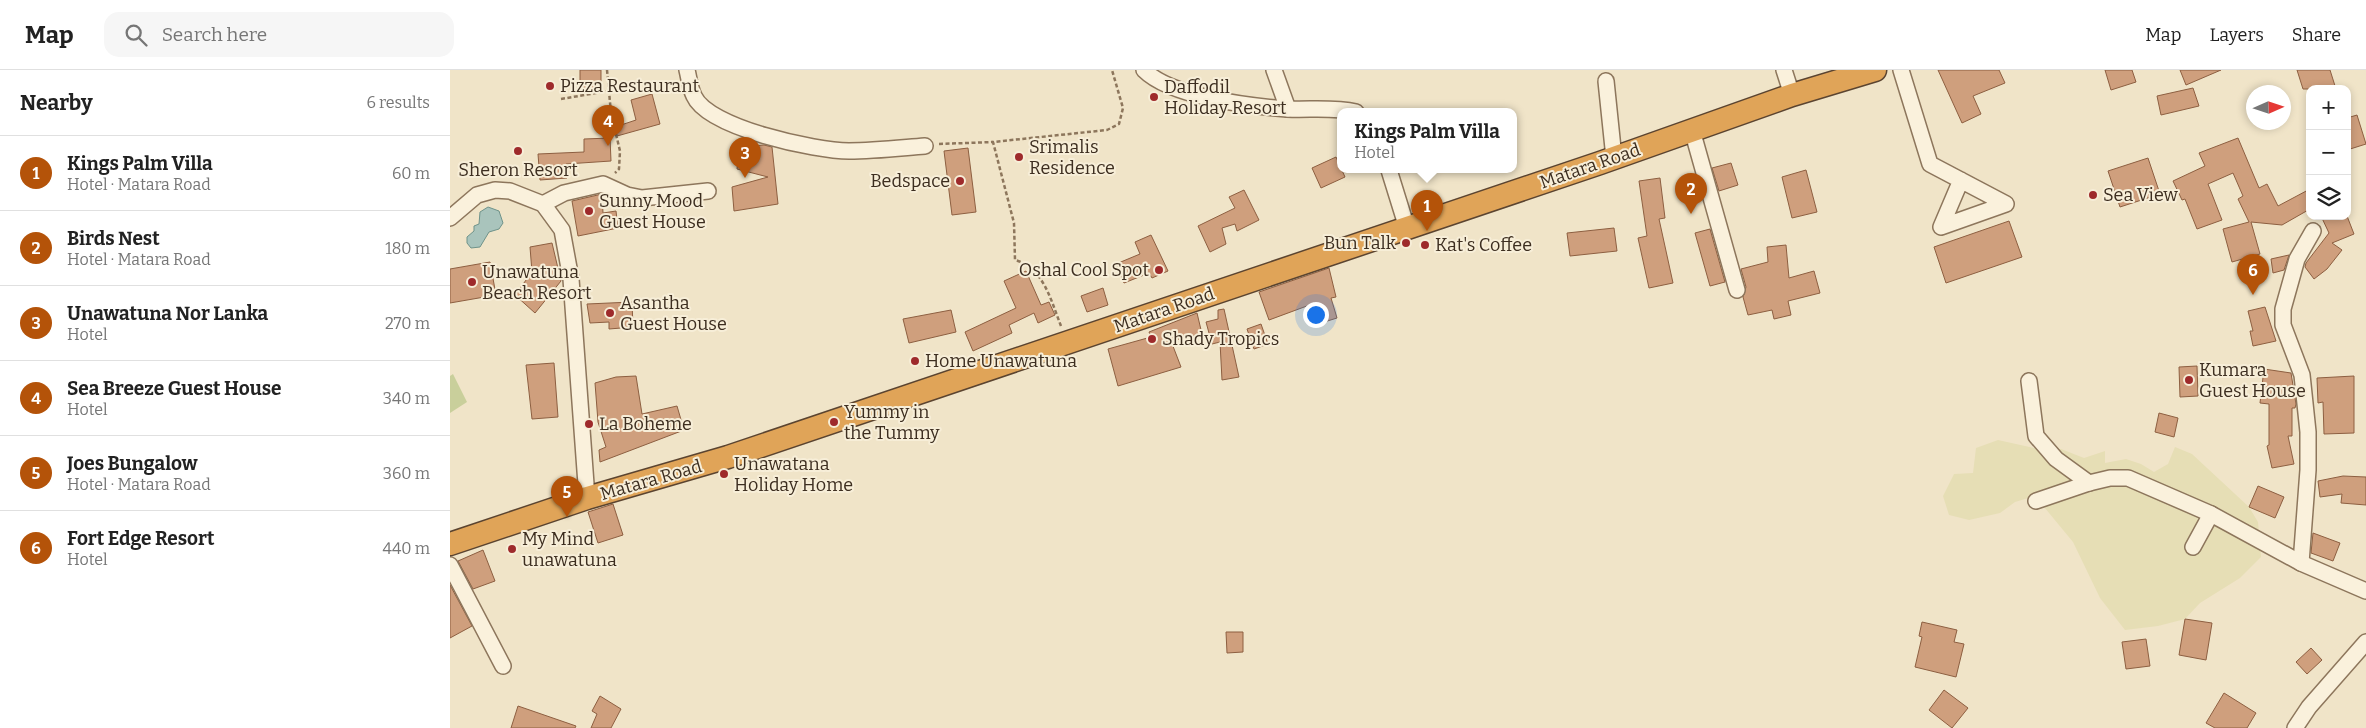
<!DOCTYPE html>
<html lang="en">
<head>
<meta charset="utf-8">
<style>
	body { margin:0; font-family:Bitter,serif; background:#f6f6f6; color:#222 }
	.controls { position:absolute; right:15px; top:15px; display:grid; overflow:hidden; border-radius:10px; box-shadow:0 2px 8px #0003 }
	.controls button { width:45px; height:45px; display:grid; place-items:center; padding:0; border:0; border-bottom:1px solid #e0e0e0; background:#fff; color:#222; font:25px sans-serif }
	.compass { position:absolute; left:1796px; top:15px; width:45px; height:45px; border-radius:50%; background:#fff; box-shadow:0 2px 8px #0003; rotate:87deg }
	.you { position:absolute; left:865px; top:244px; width:18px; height:18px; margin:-12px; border:4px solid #fff; border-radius:50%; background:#1a73e8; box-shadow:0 0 0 8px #1a73e833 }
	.badge { display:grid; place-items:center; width:32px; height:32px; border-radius:50%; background:#b45309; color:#fff; font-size:16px; font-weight:700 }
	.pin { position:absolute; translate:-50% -41px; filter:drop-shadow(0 1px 2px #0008) }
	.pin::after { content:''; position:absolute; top:26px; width:18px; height:15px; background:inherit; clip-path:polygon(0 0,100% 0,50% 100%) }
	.popup { position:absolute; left:887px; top:38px; width:180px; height:65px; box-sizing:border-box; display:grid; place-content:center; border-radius:10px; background:#fff; filter:drop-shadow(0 1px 4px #0005); font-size:16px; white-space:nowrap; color:#767676 }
	.popup b { font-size:19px; color:#222 }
	.popup::after { content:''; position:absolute; left:50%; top:100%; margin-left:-10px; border:10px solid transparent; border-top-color:#fff }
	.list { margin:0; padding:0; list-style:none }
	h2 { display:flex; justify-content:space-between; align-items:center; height:65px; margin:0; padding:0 20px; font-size:21px }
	h2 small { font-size:16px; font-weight:400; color:#767676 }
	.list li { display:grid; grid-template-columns:32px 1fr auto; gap:15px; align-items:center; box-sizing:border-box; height:75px; padding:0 20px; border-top:1px solid #e0e0e0 }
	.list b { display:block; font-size:19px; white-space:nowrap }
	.list p { margin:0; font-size:16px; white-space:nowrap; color:#767676 }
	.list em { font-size:16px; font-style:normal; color:#767676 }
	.icon { flex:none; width:28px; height:28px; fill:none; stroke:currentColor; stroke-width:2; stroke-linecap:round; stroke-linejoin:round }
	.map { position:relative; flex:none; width:1916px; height:658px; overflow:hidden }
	header { display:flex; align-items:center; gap:30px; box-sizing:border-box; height:70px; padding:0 25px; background:#fff; border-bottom:1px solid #e0e0e0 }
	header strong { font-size:24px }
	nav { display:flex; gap:28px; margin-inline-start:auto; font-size:18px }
	.search { width:350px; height:45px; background:#f6f6f6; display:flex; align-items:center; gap:12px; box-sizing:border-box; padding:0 18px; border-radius:15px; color:#767676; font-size:19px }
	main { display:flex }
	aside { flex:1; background:#fff }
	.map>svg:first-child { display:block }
	.farmland { fill:#e6deb5 }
	.green { fill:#c9cf9b }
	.water { fill:#a9c4bc; stroke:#6f938a }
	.building { fill:#cf9f7d; stroke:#8d5f41 }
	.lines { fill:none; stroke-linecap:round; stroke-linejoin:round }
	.minor-casing { stroke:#8d765c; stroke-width:18 }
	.highway-casing { stroke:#5b4430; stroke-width:25 }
	.path { stroke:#8d765c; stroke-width:2.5; stroke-dasharray:4 2.5; stroke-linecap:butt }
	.minor { stroke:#faf1dc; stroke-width:15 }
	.highway { stroke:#e0a458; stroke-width:22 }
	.poi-dot { fill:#9e2a2b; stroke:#f7eed8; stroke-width:2 }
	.labels { text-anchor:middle; stroke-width:4; stroke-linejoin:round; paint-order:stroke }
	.poi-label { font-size:18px; fill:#3d2e20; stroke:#f7eed8; text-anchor:start }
	.street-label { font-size:18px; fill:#3d2e20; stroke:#f7eed8 }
</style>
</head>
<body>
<header>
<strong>Map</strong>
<div class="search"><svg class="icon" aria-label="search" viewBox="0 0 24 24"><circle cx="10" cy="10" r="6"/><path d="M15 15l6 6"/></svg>Search here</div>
<nav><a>Map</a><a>Layers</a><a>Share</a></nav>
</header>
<main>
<aside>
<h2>Nearby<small>6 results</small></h2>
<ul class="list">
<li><span class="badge">1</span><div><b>Kings Palm Villa</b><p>Hotel · Matara Road</p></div><em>60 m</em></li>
<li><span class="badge">2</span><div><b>Birds Nest</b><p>Hotel · Matara Road</p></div><em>180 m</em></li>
<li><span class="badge">3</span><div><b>Unawatuna Nor Lanka</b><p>Hotel</p></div><em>270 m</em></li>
<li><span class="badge">4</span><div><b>Sea Breeze Guest House</b><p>Hotel</p></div><em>340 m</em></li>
<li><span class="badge">5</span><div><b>Joes Bungalow</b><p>Hotel · Matara Road</p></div><em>360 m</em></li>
<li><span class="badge">6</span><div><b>Fort Edge Resort</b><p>Hotel</p></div><em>440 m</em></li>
</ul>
</aside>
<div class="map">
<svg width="1916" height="658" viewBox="0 0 1916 658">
	<rect width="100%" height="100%" fill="#f0e4c8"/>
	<polygon class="farmland" points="1548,370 1584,378 1611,379 1634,388 1655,381 1655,393 1676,389 1691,394 1704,402 1718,394 1725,377 1742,384 1799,437 1808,452 1811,487 1790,508 1750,533 1735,549 1708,556 1675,560 1650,528 1623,472 1585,426 1565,432 1550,443 1519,450 1499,445 1493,426 1504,404 1523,403 1526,378"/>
	<polygon class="green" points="3,304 17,332 0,343 0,306"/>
	<polygon class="water" points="38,137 49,141 53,153 49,159 39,162 30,177 21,178 17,173 17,167 24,161 24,156 29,154 30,142"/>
	<g class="building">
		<rect x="130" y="0" width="21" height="18"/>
		<polygon points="1488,0 1549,0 1555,13 1523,26 1531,44 1512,53"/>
		<polygon points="1655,0 1682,0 1686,12 1661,20"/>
		<polygon points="1730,0 1771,0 1736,15"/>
		<polygon points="1847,0 1880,0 1886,19 1853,19"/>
		<polygon points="1743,18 1749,36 1711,45 1707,26"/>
		<polygon points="202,24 210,54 167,66 165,57 186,50 181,30"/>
		<polygon points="1907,45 1916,74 1897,80 1897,48"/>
		<polygon points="160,68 161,91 116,94 117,108 90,110 88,84 134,82 134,69"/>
		<polygon points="1788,68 1809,118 1817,114 1828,136 1860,119 1860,139 1832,155 1801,152 1810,184 1782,192 1773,159 1799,152 1788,129 1793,126 1783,103 1758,114 1772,150 1747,159 1735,129 1732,130 1723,111 1755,96 1749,83"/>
		<polygon points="314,75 322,77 328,134 284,141 282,117 318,107 287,99 289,77"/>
		<polygon points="518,78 526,142 502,145 494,81"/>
		<polygon points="886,87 895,107 871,118 862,98"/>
		<polygon points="1698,88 1710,124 1670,137 1658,101"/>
		<polygon points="1281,93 1288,115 1269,121 1262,98"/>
		<polygon points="1356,100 1367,142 1342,148 1332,107"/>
		<polygon points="1210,108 1215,148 1209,149 1223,213 1199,218 1188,168 1197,166 1189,111"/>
		<polygon points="794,120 809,150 787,161 785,154 772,158 776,174 760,182 748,156 785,138 779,127"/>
		<polygon points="152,124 153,143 166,141 168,158 128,166 122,131"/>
		<polygon points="1871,146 1897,146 1904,164 1882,173 1892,180 1877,199 1864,209 1855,197 1856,193 1879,163"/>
		<polygon points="1559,151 1572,187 1496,213 1484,177"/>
		<polygon points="1164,158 1167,181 1120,186 1117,163"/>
		<polygon points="1260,159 1275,212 1260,216 1245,163"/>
		<polygon points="701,165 718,201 702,208 699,203 674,213 666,194 690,184 685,172"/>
		<polygon points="102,173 111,211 85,243 65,225 82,202 80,177"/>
		<polygon points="1336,175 1339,208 1364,201 1370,223 1338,231 1341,245 1324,249 1322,240 1298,245 1293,227 1296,217 1291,199 1318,192 1317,177"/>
		<polygon points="1839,185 1834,200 1823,203 1821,189"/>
		<polygon points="40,192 46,225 0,233 0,199"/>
		<polygon points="879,198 886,227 881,228 887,248 871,253 865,233 819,250 809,222"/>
		<polygon points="576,201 591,235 599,232 605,245 588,253 584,243 559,255 562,263 523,281 515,262 566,238 554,211"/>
		<polygon points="653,218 658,235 637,242 631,226"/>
		<polygon points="182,232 183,257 159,259 159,252 140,253 137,234"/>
		<polygon points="1815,237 1826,271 1803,276 1800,261 1803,261 1798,241"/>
		<polygon points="774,239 789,307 772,310 770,272 762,274 756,252 768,249 768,240"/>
		<polygon points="501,240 506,262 459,273 453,249"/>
		<polygon points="747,243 752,264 721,271 731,297 668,316 658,279 701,267 699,262"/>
		<polygon points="811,254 818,274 804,279 797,259"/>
		<polygon points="104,293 108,347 82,349 76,295"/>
		<polygon points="1747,296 1748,326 1730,327 1729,297"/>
		<polygon points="1814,299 1841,303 1846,334 1845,338 1842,338 1842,366 1838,366 1844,394 1822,398 1817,376 1819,375 1819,334 1810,333"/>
		<polygon points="186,306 192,344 227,336 234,360 150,392 149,380 156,377 148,352 145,313 166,307"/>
		<polygon points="1904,306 1904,363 1874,364 1873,332 1868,333 1867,308"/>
		<polygon points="1709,343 1728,348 1724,367 1705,362"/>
		<polygon points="1893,406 1916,407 1916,435 1891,433 1892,424 1870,427 1868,411"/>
		<polygon points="1808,416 1834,427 1825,448 1799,437"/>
		<polygon points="163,434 173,465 148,473 138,442"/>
		<polygon points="1863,463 1890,473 1883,491 1861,483"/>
		<polygon points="33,480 45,511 23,519 8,491"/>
		<polygon points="0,515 22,556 0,568"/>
		<polygon points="1735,549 1762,553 1756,590 1729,585"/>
		<polygon points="1472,552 1507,560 1504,572 1514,574 1506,607 1465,597 1472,567 1469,566"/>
		<polygon points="776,562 793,562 793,582 777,583"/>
		<polygon points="1696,569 1700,596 1676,599 1672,572"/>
		<polygon points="1861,578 1872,590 1857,604 1846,592"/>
		<polygon points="1494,620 1518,638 1502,658 1479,640"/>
		<polygon points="1774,623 1806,643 1797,658 1765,658 1756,653"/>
		<polygon points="150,626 171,639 161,658 141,658 147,644 142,641"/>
		<polygon points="68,636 126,656 125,658 61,658"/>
	</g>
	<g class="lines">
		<g class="minor-casing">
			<g id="minor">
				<path d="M237,0C239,8 240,18 244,26C258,58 366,81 399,81C424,81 450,78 475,76"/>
				<path d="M694,0C721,27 799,36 837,39C860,40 884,37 906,42"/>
				<polyline points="824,0 838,39"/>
				<polyline points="1334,0 1342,25"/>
				<polyline points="1451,0 1480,94 1556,134 1491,157 1511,110"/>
				<polyline points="1156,11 1164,88"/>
				<polyline points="1242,60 1287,220"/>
				<polyline points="939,100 957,158"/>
				<polyline points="93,134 114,123 153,114 177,125 192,128 258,121"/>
				<polyline points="0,148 27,125 45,120 60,121 93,134 112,160 121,209 137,428"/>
				<polyline points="1863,161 1847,189 1833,239 1833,255 1852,305 1858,362 1858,400 1851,493 1916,521"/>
				<polyline points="1579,311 1586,366 1606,389 1639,413"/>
				<polyline points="1586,431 1639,413 1660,408 1678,408 1761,444 1851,493"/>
				<polyline points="1743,477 1761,444"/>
				<polyline points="0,495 53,596"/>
				<polyline points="1845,658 1859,637 1916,572"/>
			</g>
		</g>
		<g class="highway-casing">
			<polyline id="highway" points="0,474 137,428 278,387 1150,93 1342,25 1425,0"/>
		</g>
		<g class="path">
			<polyline points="157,0 161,43 170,81 169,99 165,103"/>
			<polyline points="111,29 158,21"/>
			<polyline points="489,74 543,72"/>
			<path d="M611,256C601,231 594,198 565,190L564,153L543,72L657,60L669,54L673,38L662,0"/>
		</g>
		<use href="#minor" class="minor"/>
		<use href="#highway" class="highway"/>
	</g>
	<g class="poi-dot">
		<circle cx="100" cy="16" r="5"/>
		<circle cx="704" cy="27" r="5"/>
		<circle cx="68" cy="81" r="5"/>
		<circle cx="569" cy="87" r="5"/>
		<circle cx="510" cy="111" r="5"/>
		<circle cx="1643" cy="125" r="5"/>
		<circle cx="139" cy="141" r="5"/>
		<circle cx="956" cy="173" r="5"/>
		<circle cx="975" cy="175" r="5"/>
		<circle cx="709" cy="200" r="5"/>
		<circle cx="22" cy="212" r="5"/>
		<circle cx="160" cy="243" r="5"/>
		<circle cx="702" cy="269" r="5"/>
		<circle cx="465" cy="291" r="5"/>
		<circle cx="1739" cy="310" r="5"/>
		<circle cx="384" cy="352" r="5"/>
		<circle cx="139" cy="354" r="5"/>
		<circle cx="274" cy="404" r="5"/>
		<circle cx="62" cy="479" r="5"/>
	</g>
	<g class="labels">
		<g class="poi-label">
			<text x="110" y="22">Pizza Restaurant</text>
			<text x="714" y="23">Daffodil<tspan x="714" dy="21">Holiday Resort</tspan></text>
			<text x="579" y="83">Srimalis<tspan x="579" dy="21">Residence</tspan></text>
			<text x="68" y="106" text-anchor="middle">Sheron Resort</text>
			<text x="500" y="117" text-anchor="end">Bedspace</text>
			<text x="1653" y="131">Sea View</text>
			<text x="149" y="137">Sunny Mood<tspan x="149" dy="21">Guest House</tspan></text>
			<text x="946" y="179" text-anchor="end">Bun Talk</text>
			<text x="985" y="181">Kat's Coffee</text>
			<text x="699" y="206" text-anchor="end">Oshal Cool Spot</text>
			<text x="32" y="208">Unawatuna<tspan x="32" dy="21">Beach Resort</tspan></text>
			<text x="170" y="239">Asantha<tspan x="170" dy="21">Guest House</tspan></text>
			<text x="712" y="275">Shady Tropics</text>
			<text x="475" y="297">Home Unawatuna</text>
			<text x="1749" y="306">Kumara<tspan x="1749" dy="21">Guest House</tspan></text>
			<text x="394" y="348">Yummy in<tspan x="394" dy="21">the Tummy</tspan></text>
			<text x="149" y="360">La Boheme</text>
			<text x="284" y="400">Unawatana<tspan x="284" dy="21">Holiday Home</tspan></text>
			<text x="72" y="475">My Mind<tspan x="72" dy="21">unawatuna</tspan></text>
		</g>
		<g class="street-label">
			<text transform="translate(1140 96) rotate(-19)" y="6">Matara Road</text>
			<text transform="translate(714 240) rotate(-19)" y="6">Matara Road</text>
			<text transform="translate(201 410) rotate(-16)" y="6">Matara Road</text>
		</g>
	</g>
</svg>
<div class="controls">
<button>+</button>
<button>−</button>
<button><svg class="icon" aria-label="layers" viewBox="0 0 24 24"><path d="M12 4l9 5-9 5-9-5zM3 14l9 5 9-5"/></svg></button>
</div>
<svg class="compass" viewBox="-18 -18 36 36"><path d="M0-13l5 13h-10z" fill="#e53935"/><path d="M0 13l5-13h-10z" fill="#767676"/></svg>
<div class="you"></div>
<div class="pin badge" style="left:977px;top:161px">1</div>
<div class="popup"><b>Kings Palm Villa</b>Hotel</div>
<div class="pin badge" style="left:1241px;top:144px">2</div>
<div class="pin badge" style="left:295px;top:108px">3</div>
<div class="pin badge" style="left:158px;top:76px">4</div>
<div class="pin badge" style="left:117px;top:447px">5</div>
<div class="pin badge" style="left:1803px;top:225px">6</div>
</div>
</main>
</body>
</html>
